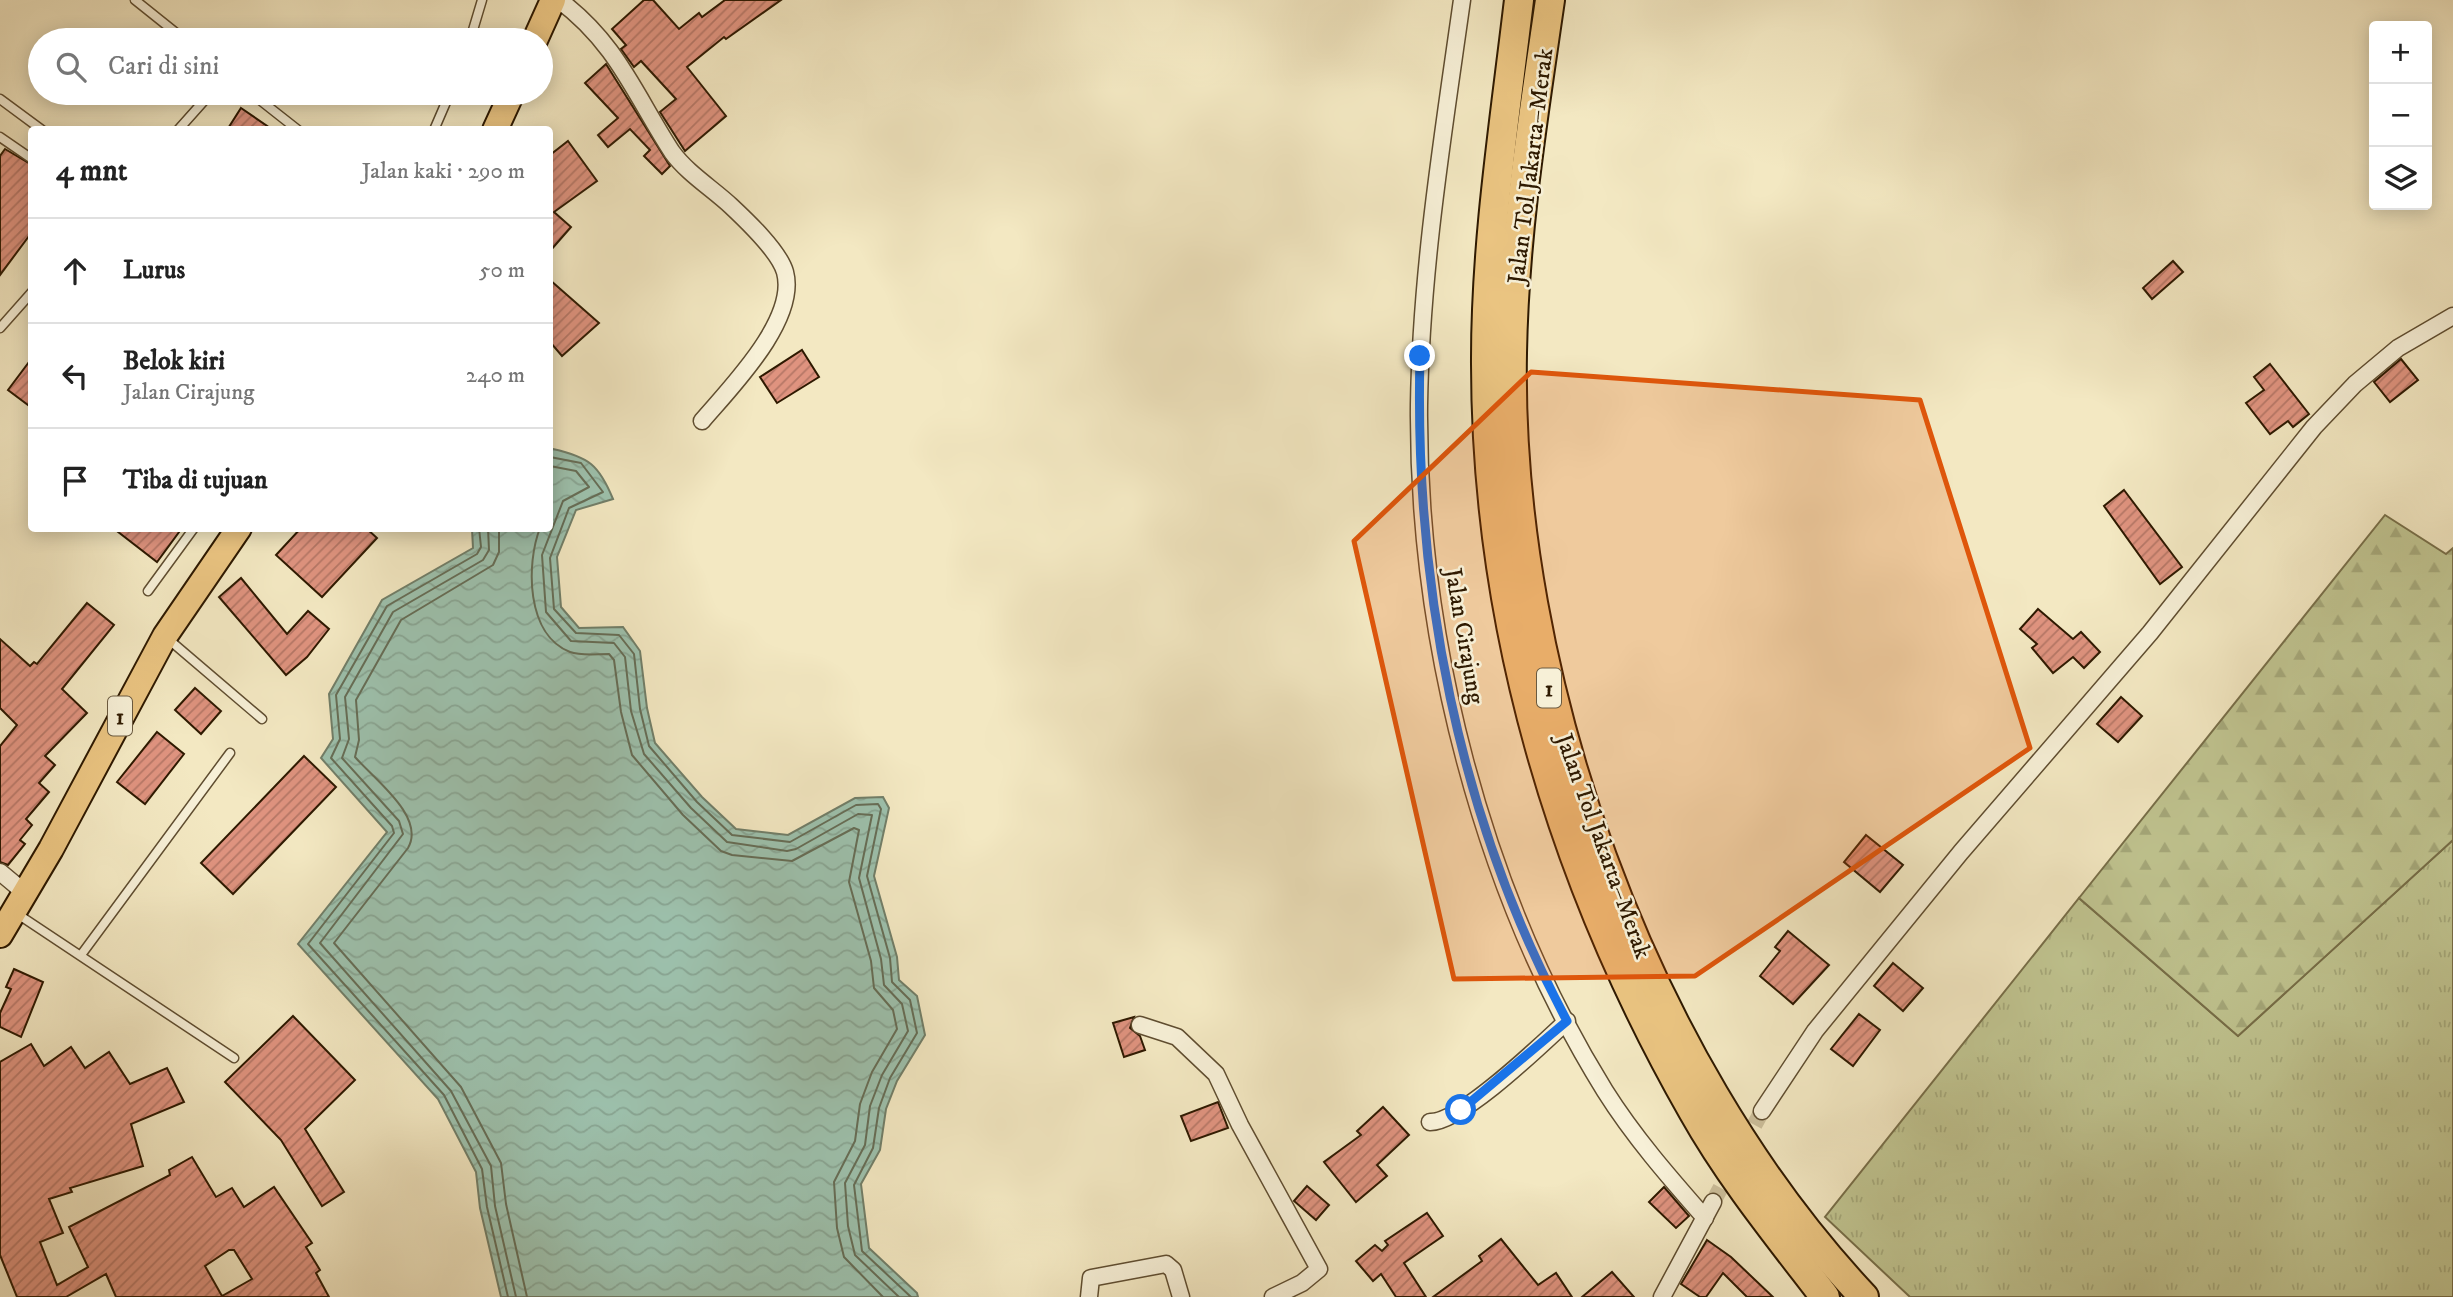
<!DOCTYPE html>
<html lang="id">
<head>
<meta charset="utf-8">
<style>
	body { margin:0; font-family:"IM FELL DW Pica",serif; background:#f2f2f2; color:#222 }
	.controls { position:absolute; right:21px; top:21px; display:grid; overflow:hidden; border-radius:7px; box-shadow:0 4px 18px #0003 }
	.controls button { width:63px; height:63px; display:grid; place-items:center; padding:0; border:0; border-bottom:2px solid #e0e0e0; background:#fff; color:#222; font:35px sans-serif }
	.stop { position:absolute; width:21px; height:21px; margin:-16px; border:5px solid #1a73e8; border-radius:50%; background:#fff }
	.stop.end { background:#1a73e8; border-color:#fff; box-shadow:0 2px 7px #0008 }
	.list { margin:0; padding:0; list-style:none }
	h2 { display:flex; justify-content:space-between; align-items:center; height:91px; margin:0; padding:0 28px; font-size:30px }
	h2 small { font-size:23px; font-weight:400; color:#767676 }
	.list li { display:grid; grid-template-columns:46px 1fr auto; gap:21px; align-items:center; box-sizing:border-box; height:105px; padding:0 28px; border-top:2px solid #e0e0e0 }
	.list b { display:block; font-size:26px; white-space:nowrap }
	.list p { margin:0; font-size:23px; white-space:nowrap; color:#767676 }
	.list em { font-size:23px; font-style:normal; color:#767676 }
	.icon { flex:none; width:38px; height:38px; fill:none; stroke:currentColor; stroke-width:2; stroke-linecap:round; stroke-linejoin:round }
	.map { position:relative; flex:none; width:2453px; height:1297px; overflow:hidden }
	.search { position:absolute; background:#fff; box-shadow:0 4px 18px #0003; left:28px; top:28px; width:525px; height:77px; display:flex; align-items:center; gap:18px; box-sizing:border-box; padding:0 24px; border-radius:38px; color:#767676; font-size:26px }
	.panel { position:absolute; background:#fff; box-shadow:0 4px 18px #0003; left:28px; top:126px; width:525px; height:406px; border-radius:7px }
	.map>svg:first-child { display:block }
	.grass { fill:url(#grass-tufts); stroke:#776e48; stroke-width:2 }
	.forest { fill:url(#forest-firs); stroke:#776e48; stroke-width:2 }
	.water { fill:url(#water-waves); stroke:#717e68; stroke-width:2 }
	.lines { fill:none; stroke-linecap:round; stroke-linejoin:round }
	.shore { stroke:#666d56; stroke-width:2 }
	.building { fill:url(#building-hatch); stroke:#2e1900; stroke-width:2; fill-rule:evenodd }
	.minor-tunnel { stroke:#ccbf9b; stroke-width:16; stroke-dasharray:16 8; stroke-linecap:butt }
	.service-casing { stroke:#5f4d30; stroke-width:11 }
	.minor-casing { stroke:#5f4d30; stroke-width:19 }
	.trunk-casing { stroke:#2e1900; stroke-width:28 }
	.motorway-casing { stroke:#2e1900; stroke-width:32 }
	.service { stroke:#f7f0d7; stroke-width:8 }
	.minor { stroke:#f7f0d7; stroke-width:16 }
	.trunk { stroke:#eac481; stroke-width:24 }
	.motorway { stroke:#eac481; stroke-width:28 }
	.route { stroke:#1a73e8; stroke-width:9 }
	.marked { fill:#df560b; fill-opacity:0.2; stroke:#df560b; stroke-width:5; stroke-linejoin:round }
	.labels { text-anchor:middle; stroke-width:5; stroke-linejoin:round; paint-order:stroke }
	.shield { fill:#f7f0d7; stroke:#6a5a40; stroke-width:2 }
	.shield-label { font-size:23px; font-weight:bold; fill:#2e1900 }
	.street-label { font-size:24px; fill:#2e1900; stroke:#f7f0d7 }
</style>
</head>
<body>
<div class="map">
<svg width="2453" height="1297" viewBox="0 0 2453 1297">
	<defs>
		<pattern id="grass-tufts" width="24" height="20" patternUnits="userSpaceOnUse" patternTransform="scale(1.75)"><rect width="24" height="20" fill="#c0c490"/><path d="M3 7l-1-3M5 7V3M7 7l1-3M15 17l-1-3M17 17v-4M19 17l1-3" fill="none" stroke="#a5a87a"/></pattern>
		<pattern id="forest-firs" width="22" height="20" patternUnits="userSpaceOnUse" patternTransform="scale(1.75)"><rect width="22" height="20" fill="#c0c490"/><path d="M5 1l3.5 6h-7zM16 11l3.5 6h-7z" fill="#a5a87a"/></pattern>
		<pattern id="water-waves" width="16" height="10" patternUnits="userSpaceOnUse" patternTransform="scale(1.75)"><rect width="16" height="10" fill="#9dc1ad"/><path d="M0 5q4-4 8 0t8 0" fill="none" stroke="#88a593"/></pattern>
		<pattern id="building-hatch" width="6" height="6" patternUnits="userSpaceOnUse" patternTransform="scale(1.75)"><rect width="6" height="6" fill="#df937f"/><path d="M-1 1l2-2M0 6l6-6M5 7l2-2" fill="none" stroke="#b57766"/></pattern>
	</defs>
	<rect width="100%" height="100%" fill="#f3e8c2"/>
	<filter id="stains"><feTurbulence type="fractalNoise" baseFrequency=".00286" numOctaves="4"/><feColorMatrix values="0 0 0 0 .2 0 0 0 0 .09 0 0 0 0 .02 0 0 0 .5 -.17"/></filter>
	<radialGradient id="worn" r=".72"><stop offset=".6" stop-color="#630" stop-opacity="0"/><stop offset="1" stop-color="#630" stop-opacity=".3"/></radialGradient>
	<polygon class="grass" points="2453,840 2453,1297 1910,1297 1825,1217 2079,898 2238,1036"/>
	<polygon class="forest" points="2385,515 2446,554 2453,548 2453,840 2238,1036 2079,898"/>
	<path class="water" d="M553,449C589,457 599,465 613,499L576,510L557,557L561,607L579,628L623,627L640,651L647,708L655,743L702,797L736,829L788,835L855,798L883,797L889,808L874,876L897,957L899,980L917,996L925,1035L897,1081L886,1109L880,1150L861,1184L869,1248L917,1293L918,1297H501L480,1208L476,1172L438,1099L298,944L387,832L321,758L333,739L329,694L382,600L473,548L472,529L550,528V452Z"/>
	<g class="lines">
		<g class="shore">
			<polyline points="550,457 581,463 603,492 569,508 550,558 554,609 576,633 619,635 634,654 640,709 649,746 697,802 732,835 790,842 856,805 878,804 881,809 867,876 890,958 892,982 910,1000 917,1033 890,1078 879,1108 873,1148 854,1185 862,1251 911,1297"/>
			<polyline points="550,466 576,471 589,487 563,501 542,555 546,612 571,641 614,643 625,657 631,711 644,754 691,808 727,842 787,851 796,849 858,814 872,815 859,878 881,959 884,985 902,1004 908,1031 882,1075 870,1106 865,1145 845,1183 848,1226 855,1255 899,1297"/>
			<polyline points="479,528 481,547 477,554 387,606 336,695 340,739 331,758 392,826 394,833 308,944 444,1095 482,1169 487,1207 508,1297"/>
			<polyline points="488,528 489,550 483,560 393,612 345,697 349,739 342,758 399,821 403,834 320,943 451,1091 491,1166 495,1206 516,1297"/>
			<path d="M499,528V552L493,565L401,620L356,700L359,740L355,757C374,779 426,817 408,848L334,943L461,1087L501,1163L506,1204L527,1297"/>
			<path d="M540,528C526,564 526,635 570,652C581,656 596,654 609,654L614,660L621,712L632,755L683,815L721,851L732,855L792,861L854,828L859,830L849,882L871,961L874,988L893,1010L897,1029L872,1072L860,1104L855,1141L834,1182L837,1228L844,1257L883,1297"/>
		</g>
	</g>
	<g class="building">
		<polygon points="644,0 653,0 679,29 699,13 702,17 725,0 781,0 726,39 724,37 687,67 726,116 685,151 660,112 676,99 641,61 634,67 621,49 626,45 612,29"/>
		<polygon points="606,64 670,166 662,174 644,156 650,150 630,129 608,147 598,135 618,118 585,83"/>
		<polygon points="241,108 273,130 227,130"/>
		<polygon points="568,141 597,181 554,212 571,227 550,251 550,155"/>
		<polygon points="5,149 32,165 32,232 0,275 0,156"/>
		<polygon points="2173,261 2183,272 2152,299 2143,288"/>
		<polygon points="550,280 599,323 562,356 550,342"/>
		<polygon points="802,350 819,377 777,403 760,377"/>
		<polygon points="32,358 32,408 8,390"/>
		<polygon points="2401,359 2418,380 2390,402 2374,382"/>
		<polygon points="2270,364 2309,414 2293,427 2288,421 2270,434 2246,403 2264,390 2254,377"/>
		<polygon points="2124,490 2182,567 2160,584 2104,506"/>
		<polygon points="113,528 182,528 157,562"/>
		<polygon points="301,528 366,528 377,538 322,597 276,555"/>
		<polygon points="241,578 287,634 308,611 329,629 307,657 286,675 219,597"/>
		<polygon points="87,603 114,625 62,689 87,713 45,756 55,765 39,783 49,792 26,819 32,825 20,840 25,844 8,865 0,862 0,746 17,725 0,708 0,639 30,666 34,662 37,664"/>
		<polygon points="2038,609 2073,639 2081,632 2100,652 2084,668 2073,657 2053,673 2032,648 2037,644 2020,629"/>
		<polygon points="195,688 221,711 201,734 175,710"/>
		<polygon points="2121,697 2142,716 2118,742 2097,724"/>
		<polygon points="157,732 184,754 145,804 117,782"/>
		<polygon points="304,756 336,787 233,894 201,863"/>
		<polygon points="1866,835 1903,865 1880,892 1844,862"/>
		<polygon points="1788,931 1829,965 1793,1004 1760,976 1780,951 1775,947"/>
		<polygon points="1893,963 1923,988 1903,1011 1874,986"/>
		<polygon points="14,969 43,982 21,1037 0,1027 0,1013 11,989 6,987"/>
		<polygon points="1859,1014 1880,1030 1853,1066 1831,1049"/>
		<polygon points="293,1016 355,1080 305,1129 344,1192 322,1206 281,1140 225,1082"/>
		<polygon points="1134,1017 1130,1028 1140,1036 1145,1050 1124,1057 1113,1023"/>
		<path d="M31,1044L44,1066L71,1047L85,1068L109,1052L130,1084L167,1068L184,1102L131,1124L143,1166L70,1188L72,1192L49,1199L63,1233L40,1242L57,1285L88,1267L69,1227L170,1175L169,1170L192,1157L216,1197L232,1188L244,1207L274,1187L312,1243L306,1247L320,1270L316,1273L329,1297H116L106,1274L66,1297H17L0,1255V1062ZM229,1250H234L252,1279L222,1296L205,1266Z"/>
		<polygon points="1218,1102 1228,1128 1191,1141 1181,1116"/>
		<polygon points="1383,1107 1409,1135 1377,1165 1387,1176 1356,1202 1324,1162 1361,1135 1357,1131"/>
		<polygon points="1307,1186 1329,1205 1316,1220 1294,1201"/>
		<polygon points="1664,1187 1689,1216 1676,1228 1649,1202"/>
		<polygon points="1427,1213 1443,1236 1404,1263 1426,1297 1396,1297 1381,1274 1373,1281 1356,1261 1375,1245 1382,1251 1388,1245 1385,1241"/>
		<polygon points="1501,1239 1538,1285 1556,1273 1572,1297 1433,1297 1482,1261 1479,1256"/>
		<polygon points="1707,1240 1731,1257 1773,1297 1747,1297 1723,1273 1706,1297 1700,1297 1681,1284"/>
		<polygon points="1612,1272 1634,1297 1582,1297"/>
	</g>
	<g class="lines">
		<g class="minor-tunnel">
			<polyline points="1743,1146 1762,1111"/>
			<polyline points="1713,1202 1733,1165"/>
		</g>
		<g class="service-casing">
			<g id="service">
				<polyline points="135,0 185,40"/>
				<polyline points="470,40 482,0"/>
				<polyline points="251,93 298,130"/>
				<polyline points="0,99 42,130"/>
				<polyline points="178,130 211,93"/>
				<polyline points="434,130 450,93"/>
				<polyline points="0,137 32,159"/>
				<polyline points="0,328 32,292"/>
				<polyline points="148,591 194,528"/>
				<polyline points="167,638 262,719"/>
				<polyline points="16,913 234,1058"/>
				<polyline points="81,955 230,753"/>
			</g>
		</g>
		<g class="minor-casing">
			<g id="minor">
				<path d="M559,0C617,43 635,95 672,152C687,173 713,189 731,206C747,221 779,251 785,272C798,320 730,388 702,421"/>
				<path d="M1462,0C1443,135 1421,269 1419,405C1417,638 1482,893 1605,1091C1634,1137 1669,1177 1705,1218"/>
				<polyline points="0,872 24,892"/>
				<polyline points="1140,1025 1177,1037 1216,1074 1240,1125 1319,1269 1302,1283 1273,1297"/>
				<polyline points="1762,1111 1815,1031 1961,852 2150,633 2314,427 2355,384 2398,348 2453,316"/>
				<path d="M1430,1122C1461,1123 1542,1044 1567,1021"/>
				<polyline points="1089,1297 1091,1278 1166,1264 1173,1270 1181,1297"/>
				<polyline points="1662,1297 1713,1202"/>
			</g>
		</g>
		<g class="trunk-casing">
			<g id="trunk">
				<polyline points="535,40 553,0"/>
				<polyline points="495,130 512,93"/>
				<polyline points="0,935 51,849 165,636 239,528"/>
			</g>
		</g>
		<g class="motorway-casing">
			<g id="motorway">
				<path d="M1519,0C1505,119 1486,239 1486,358C1485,623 1562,882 1693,1111C1730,1177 1779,1237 1825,1297"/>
				<path d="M1550,0C1533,117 1514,234 1512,353C1506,676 1641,1060 1864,1297"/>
			</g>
		</g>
		<use href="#service" class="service"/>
		<use href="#minor" class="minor"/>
		<use href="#trunk" class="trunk"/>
		<use href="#motorway" class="motorway"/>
	</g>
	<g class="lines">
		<path class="route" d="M1420,356C1414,585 1458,818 1567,1021L1461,1110"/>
	</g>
	<path class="marked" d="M1531,372L1920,400L2030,748L1695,976L1454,979L1354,541Z"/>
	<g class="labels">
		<g class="shield">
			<rect x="1537" y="668.5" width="24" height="39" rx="5"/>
			<rect x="108" y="696.5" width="24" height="39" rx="5"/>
		</g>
		<g class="shield-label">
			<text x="1549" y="696">1</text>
			<text x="120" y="724">1</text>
		</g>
		<g class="street-label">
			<text transform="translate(1530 166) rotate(-83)" y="8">Jalan Tol Jakarta–Merak</text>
			<text transform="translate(1465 636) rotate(80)" y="8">Jalan Cirajung</text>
			<text transform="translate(1604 846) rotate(70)" y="8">Jalan Tol Jakarta–Merak</text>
		</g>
	</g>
	<rect width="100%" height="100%" filter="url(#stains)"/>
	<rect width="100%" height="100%" fill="url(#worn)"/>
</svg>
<div class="controls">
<button>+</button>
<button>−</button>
<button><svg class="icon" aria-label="layers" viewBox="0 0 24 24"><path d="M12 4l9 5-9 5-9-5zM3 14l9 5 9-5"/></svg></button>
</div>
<div class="stop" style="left:1461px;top:1110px"></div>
<div class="stop end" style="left:1420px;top:356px"></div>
<div class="search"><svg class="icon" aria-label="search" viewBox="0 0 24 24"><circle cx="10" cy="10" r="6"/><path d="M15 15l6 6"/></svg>Cari di sini</div>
<section class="panel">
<h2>4 mnt<small>Jalan kaki · 290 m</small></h2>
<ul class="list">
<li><svg class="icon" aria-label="ahead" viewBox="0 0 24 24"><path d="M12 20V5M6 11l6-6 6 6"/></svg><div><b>Lurus</b></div><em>50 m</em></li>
<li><svg class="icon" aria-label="left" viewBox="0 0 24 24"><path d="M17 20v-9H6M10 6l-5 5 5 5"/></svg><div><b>Belok kiri</b><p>Jalan Cirajung</p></div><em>240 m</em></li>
<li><svg class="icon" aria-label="arrive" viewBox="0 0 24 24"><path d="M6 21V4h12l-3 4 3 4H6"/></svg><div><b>Tiba di tujuan</b></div></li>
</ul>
</section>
</div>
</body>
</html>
